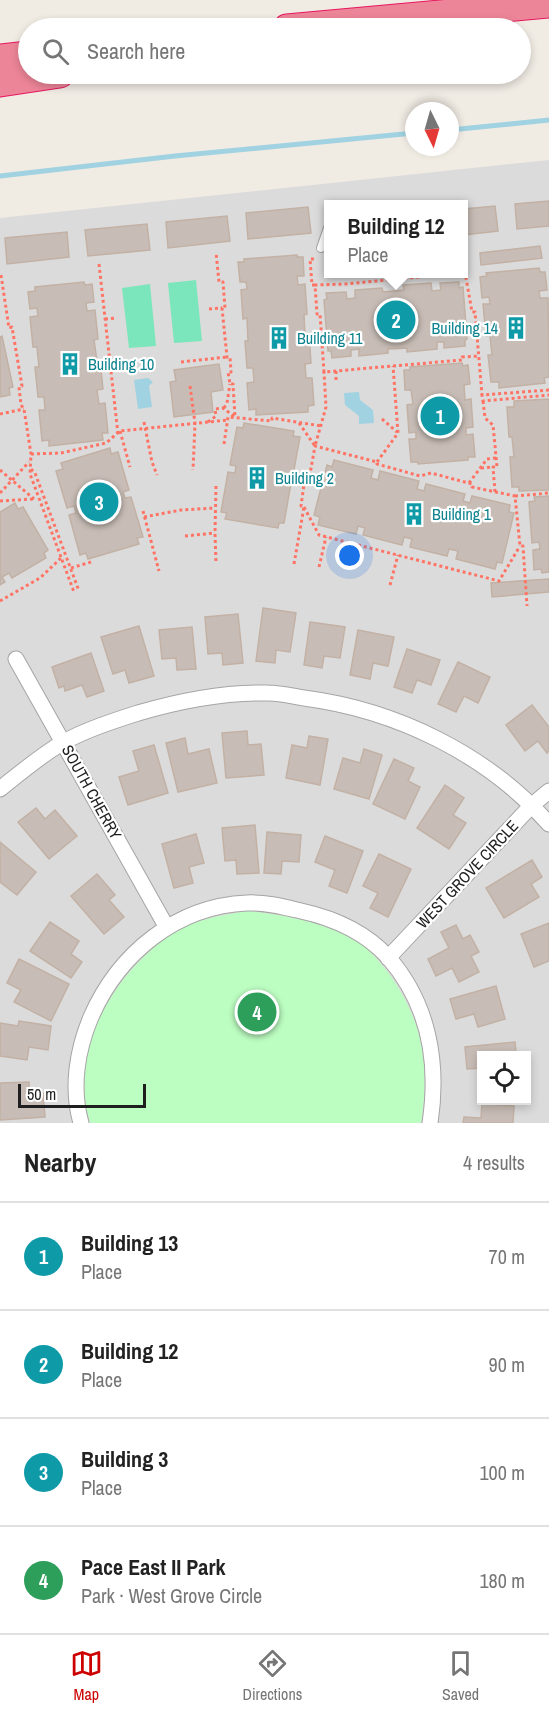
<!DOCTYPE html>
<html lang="en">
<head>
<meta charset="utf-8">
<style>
	body { margin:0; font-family:"Archivo Narrow",sans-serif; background:#f2f2f2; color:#222 }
	.controls { position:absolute; right:18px; bottom:18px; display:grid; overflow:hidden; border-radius:0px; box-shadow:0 3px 9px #0003 }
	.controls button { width:54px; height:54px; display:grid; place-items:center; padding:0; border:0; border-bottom:2px solid #e0e0e0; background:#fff; color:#222; font:30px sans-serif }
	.compass { position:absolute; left:405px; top:102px; width:54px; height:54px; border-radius:50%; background:#fff; box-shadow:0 3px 9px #0003; rotate:175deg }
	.scale { position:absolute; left:18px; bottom:15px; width:128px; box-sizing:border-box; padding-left:6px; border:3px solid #1e1e1e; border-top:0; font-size:16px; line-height:21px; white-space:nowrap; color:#1e1e1e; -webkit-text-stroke:4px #fff; paint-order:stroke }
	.you { position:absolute; left:350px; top:556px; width:21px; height:21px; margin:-15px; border:4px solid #fff; border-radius:50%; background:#1a73e8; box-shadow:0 0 0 9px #1a73e833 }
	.badge { display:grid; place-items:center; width:39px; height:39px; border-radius:50%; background:#cc0001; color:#fff; font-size:20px; font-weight:700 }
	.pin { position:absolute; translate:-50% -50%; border:3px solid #fff; box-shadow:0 2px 6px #0006 }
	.popup { position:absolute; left:324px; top:200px; width:144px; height:78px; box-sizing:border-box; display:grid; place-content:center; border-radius:0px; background:#fff; filter:drop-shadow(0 2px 4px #0005); font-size:20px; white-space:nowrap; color:#767676 }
	.popup b { font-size:22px; color:#222 }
	.popup::after { content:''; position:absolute; left:50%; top:100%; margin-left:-12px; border:12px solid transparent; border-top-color:#fff }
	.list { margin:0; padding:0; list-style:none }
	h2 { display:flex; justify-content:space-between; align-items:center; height:78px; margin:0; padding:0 24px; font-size:26px }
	h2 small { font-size:20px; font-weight:400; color:#767676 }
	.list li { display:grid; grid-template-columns:39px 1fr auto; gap:18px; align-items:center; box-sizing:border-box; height:108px; padding:0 24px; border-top:2px solid #e0e0e0 }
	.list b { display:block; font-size:22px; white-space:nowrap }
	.list p { margin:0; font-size:20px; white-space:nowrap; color:#767676 }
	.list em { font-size:20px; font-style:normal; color:#767676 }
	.icon { flex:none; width:33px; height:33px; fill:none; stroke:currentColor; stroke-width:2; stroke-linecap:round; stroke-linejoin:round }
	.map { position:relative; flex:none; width:549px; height:1123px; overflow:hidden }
	.search { position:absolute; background:#fff; box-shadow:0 3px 9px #0003; left:18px; right:18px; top:18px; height:66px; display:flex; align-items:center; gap:15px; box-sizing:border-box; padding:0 21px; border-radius:33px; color:#767676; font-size:22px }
	.sheet { height:510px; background:#fff }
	nav { display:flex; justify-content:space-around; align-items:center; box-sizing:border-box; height:84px; border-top:2px solid #e0e0e0; background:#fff; font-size:16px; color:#767676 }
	nav a { display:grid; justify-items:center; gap:3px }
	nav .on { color:#cc0001 }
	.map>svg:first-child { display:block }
	.residential { fill:#dcdbdb; fill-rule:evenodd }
	.park { fill:#bcfdc1 }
	.pitch { fill:#7be5bb }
	.water { fill:#a0d2e1 }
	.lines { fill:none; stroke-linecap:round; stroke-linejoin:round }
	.stream { stroke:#a0d2e1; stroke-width:5 }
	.building { fill:#c8bdb6; stroke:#c2b1a4; stroke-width:1.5 }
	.lane-casing { stroke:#a5a5a5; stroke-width:10 }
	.street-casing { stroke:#a5a5a5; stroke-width:17 }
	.highway-casing { stroke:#e7175f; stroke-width:29 }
	.path { stroke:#ff7465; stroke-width:3; stroke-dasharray:3 3; stroke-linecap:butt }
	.lane { stroke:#fff; stroke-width:8 }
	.street { stroke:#fff; stroke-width:15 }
	.highway { stroke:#ed8598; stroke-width:27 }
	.labels { text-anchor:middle; stroke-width:4.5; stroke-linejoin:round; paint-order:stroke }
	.culture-label { font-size:16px; fill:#0d838f; stroke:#fff; text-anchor:start }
	.street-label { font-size:16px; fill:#1e1e1e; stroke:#fff }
</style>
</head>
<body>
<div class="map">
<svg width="549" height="1123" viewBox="0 0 549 1123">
	<rect width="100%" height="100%" fill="#f0ebe3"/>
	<path class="residential" d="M549,160V1123H0V218ZM328,204H464V274H328ZM482,1056H526V1100H482Z"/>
	<path class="park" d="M248,911C287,915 324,922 358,942C370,950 381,963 390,975C423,1021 430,1067 421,1123H90C71,1060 102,995 148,953C155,946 164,937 173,932C197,919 222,915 248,911Z"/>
	<g class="pitch">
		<polygon points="196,280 202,341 174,343 168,283"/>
		<polygon points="150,284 156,346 129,348 122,288"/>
	</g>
	<g class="water">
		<polygon points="148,378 153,382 149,386 152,407 138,409 134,380"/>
		<polygon points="359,392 360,400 373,410 374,423 359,424 359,416 345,405 344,393"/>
	</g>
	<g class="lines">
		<g class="stream">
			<polyline points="450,130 549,120"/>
			<polyline points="0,176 175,156 414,133"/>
		</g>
	</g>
	<g class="building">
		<polygon points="549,201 549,226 517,229 515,204"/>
		<polygon points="495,206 498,231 464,235 464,209"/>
		<polygon points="308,207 311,233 248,239 246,213"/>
		<polygon points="227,216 230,241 168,248 166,222"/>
		<polygon points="147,224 150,250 88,256 85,230"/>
		<polygon points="67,232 69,257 7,264 5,238"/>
		<polygon points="540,246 542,258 481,265 480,253"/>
		<polygon points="297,255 297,257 303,257 304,276 297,276 298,285 305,284 307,314 304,315 305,335 309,334 311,363 305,364 306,378 312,378 314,405 308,406 308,412 256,415 256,409 249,410 247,383 254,382 253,368 247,368 245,341 248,341 247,318 243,319 241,290 247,289 246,282 240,282 238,262 244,262 244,259"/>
		<polygon points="539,268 540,272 545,272 547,290 539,291 540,298 548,298 549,377 544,378 545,383 499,388 499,382 491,382 488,355 492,355 490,336 486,336 483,304 490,304 489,297 482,298 480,277 487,276 486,273"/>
		<polygon points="84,282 85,285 92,284 94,302 86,303 87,311 95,310 98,339 94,340 97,361 100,361 103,389 97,390 99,404 105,403 108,433 102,433 103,440 49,446 49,440 42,441 39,410 45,410 44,397 38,397 35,367 39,367 37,347 33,347 30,317 38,316 37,308 30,309 28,292 35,291 35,287"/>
		<polygon points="459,282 459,288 463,287 467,339 465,340 465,346 444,348 444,342 437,342 437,349 407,352 407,348 388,349 388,353 359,356 359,349 351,350 351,356 332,358 331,351 328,351 324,300 327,299 326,293 346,292 347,299 355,298 355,290 382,288 383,292 404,290 403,285 431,283 432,291 441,290 440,283"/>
		<polygon points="2,336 13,387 9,388 10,395 0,397 0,337"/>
		<polygon points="462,363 463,366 468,365 470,384 464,385 465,400 471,399 473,427 466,428 466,435 473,434 475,457 468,457 468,460 418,464 418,462 411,462 409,439 416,439 416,432 409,433 407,405 413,404 411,390 405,390 404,370 410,370 410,367"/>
		<polygon points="219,364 223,390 211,392 213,412 174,417 170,382 176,381 174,370"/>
		<polygon points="549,399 549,490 519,491 519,487 512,487 510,457 514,457 512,437 509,437 507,407 514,407 514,401"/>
		<polygon points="244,423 294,431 293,436 300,437 293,475 287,474 286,482 291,483 284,523 279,523 278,528 225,519 227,513 221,512 228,472 235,473 236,466 230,465 237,427 243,428"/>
		<polygon points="110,448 111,454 118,452 129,490 123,492 125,498 131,497 143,537 137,538 139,544 88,559 86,553 80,555 69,515 76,513 74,506 67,508 56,471 63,469 61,463"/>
		<polygon points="334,460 373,470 371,478 378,480 380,471 419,481 417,489 424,491 426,484 465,494 463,501 470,503 472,496 510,505 509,512 514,513 502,563 497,562 495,569 456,559 458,551 449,549 447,556 410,547 412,539 404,537 402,545 363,535 365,528 358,526 356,534 318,525 320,517 314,515 327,465 332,467"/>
		<polygon points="549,496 549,572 542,573 541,569 534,570 533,550 540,549 539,542 532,543 529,502 535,501 534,497"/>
		<polygon points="15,503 18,509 23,507 48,550 44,553 46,558 12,578 9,573 2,577 5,582 0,585 0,512"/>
		<polygon points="549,579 549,592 492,597 491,583"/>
		<polygon points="263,608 296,613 290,652 276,650 275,663 256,661"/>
		<polygon points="238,614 243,663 223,665 222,653 208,654 205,617"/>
		<polygon points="310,622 345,627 340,658 324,656 322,668 304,665"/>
		<polygon points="139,626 154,676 129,683 125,670 113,674 101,637"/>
		<polygon points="192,627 196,669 177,670 176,658 162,659 159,630"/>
		<polygon points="358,630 394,637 388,666 373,663 370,679 350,675"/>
		<polygon points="407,649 440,660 431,685 417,680 412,693 394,687"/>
		<polygon points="91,653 104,691 87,697 82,685 65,691 64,686 59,688 52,667"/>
		<polygon points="458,662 490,677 478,703 464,696 456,712 438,704"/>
		<polygon points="532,705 549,727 549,751 547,753 538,741 525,751 506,725"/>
		<polygon points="247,731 248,745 261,744 264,775 226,778 222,733"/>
		<polygon points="309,736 328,739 320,785 286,778 292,745 307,748"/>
		<polygon points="185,738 188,754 209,749 217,783 178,792 166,743"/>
		<polygon points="154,745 168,793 128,805 119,777 139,771 133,751"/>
		<polygon points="364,749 382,755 369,799 334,789 343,758 360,763"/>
		<polygon points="394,759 414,768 408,781 420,787 405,819 373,804"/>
		<polygon points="445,785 464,798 453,815 466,823 449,849 417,828"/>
		<polygon points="36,808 45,819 55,810 77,836 49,859 18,822"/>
		<polygon points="255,825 259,873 237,874 236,860 225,861 222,828"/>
		<polygon points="267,832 301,835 299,862 282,861 281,874 264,873"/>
		<polygon points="196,834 204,863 189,867 193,883 174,888 162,844"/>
		<polygon points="325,836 363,851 347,893 329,886 335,870 315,862"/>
		<polygon points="0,842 36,872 17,895 0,882"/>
		<polygon points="379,854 411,869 388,917 370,908 378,893 363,886"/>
		<polygon points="532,860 542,877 531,884 539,897 504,918 486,888"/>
		<polygon points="97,874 115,895 109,900 124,917 104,934 71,896"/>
		<polygon points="50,922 79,941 71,954 82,962 71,978 30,951"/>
		<polygon points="549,923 549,961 534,967 521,934"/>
		<polygon points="456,925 463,939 470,935 479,952 471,956 479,972 459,982 452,968 436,976 428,959 449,948 441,932"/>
		<polygon points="19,959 69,984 51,1021 14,1002 21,990 7,983"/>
		<polygon points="496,986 505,1019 478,1027 474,1014 456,1019 450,999"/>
		<polygon points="19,1021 51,1026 48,1050 29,1047 27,1060 0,1056 0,1023 18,1026"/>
		<polygon points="515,1042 516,1053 522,1053 522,1056 482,1056 482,1068 467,1069 465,1047"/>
		<polygon points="29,1082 29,1094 43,1093 45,1117 0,1120 0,1083"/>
		<polygon points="482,1104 514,1106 513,1123 463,1123 464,1117 481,1118"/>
	</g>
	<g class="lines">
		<g class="lane-casing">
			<polyline id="lane" points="321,248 328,228"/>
		</g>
		<g class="street-casing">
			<g id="street">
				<polyline points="16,659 166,926"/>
				<path d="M0,789C20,773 40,756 62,743C85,730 113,721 138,713C179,701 225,692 268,693C280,693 292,696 304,698C396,710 487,754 549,824"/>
				<polyline points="388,958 532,805 549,791"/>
				<path d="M81,1123C71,1088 77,1050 91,1017C119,953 177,906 247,903C265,902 284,907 301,911C333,918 365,932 388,957C429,1004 439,1063 430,1123"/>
			</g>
		</g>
		<g class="highway-casing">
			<g id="highway">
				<polyline points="287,28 549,4"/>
				<polyline points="0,58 28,55"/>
				<polyline points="0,83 60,74"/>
			</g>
		</g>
		<g class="path">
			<polyline points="99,264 118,434"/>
			<polyline points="464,272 465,272 472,312 475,312 482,395"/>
			<polyline points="449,274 346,284 315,285 317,314 320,314 324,372 462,360 462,357 479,356"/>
			<polyline points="1,275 9,328 12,327 22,386 19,387 21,405 24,409 31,454 30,474 74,592"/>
			<polyline points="315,285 312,285 310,259 315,259"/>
			<polyline points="209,309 222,308"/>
			<polyline points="105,319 117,318"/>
			<polyline points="181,362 227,357"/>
			<polyline points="336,371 336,382"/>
			<polyline points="190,386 195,423 193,470"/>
			<polyline points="549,390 482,395 483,401 549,395"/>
			<polyline points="483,401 485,418 493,425 497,467 493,467 495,492"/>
			<polyline points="224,408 227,403 230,384"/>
			<polyline points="0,414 24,409"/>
			<polyline points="382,419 397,432"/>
			<polyline points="144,422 152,462 157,475"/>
			<polyline points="208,422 216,416 215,409 223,408 235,417 233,384 230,384 228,372 231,372 230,357 227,357 222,308 225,308 223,282 219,282 216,252"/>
			<polyline points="299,423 315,446 326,407 324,372"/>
			<polyline points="120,431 130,467"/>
			<polyline points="224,444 228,417 272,421 272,418 321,426"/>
			<polyline points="31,454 61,453 106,443 120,431 228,420"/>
			<polyline points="377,462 398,433 393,366"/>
			<polyline points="481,468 493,467"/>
			<polyline points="31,469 35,473 79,591"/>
			<polyline points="0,470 34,499"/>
			<polyline points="469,483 487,459 496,458"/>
			<polyline points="216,486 215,533 216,563"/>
			<polyline points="0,493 29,462"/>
			<polyline points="515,496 549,493"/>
			<polyline points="0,501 33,499"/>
			<polyline points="304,507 319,535 499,581 520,546"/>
			<polyline points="143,511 159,571"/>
			<polyline points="144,517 181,510 215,508"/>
			<polyline points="185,536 215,533"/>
			<polyline points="294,564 304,507 301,506 304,484 308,485 315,446 377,462 377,464 420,476 431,473 472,484 472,487 515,496 520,546 523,546 527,606"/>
			<polyline points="319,567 326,537"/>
			<polyline points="71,568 91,562"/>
			<polyline points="390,585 398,555"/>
			<polyline points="0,601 40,578 61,558"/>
		</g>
		<use href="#lane" class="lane"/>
		<use href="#street" class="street"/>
		<use href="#highway" class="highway"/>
	</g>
	<defs>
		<g id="building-bare" transform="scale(1.8)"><path d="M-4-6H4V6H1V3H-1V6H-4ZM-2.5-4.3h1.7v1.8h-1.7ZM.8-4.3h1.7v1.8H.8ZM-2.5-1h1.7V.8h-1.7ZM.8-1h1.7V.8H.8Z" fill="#0f9aa8" stroke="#fff" stroke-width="2.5" paint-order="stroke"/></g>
	</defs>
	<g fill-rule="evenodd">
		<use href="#building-bare" x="516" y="328"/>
		<use href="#building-bare" x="279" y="338"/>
		<use href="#building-bare" x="70" y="364"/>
		<use href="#building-bare" x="257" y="478"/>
		<use href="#building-bare" x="414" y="514"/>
	</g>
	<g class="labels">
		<g class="culture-label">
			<text x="498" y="334" text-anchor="end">Building 14</text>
			<text x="297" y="344">Building 11</text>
			<text x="88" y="370">Building 10</text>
			<text x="275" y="484">Building 2</text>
			<text x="432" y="520">Building 1</text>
		</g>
		<g class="street-label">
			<text transform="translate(92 792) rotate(61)" y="6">SOUTH CHERRY</text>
			<text transform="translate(467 874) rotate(-47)" y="6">WEST GROVE CIRCLE</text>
		</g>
	</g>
</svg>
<div class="controls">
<button><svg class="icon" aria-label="locate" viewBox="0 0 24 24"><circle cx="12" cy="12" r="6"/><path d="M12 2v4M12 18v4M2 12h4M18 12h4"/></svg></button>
</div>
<svg class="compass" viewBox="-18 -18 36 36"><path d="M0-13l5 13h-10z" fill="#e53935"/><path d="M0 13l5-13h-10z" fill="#767676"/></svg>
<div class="scale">50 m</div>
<div class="you"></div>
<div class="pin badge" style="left:440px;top:416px;background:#0f9aa8">1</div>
<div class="pin badge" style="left:396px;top:320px;background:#0f9aa8">2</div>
<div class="popup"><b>Building 12</b>Place</div>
<div class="pin badge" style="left:99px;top:502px;background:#0f9aa8">3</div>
<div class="pin badge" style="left:257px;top:1012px;background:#2e9e5b">4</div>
<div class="search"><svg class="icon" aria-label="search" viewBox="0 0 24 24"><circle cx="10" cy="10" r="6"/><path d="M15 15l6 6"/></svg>Search here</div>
</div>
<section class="sheet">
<h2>Nearby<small>4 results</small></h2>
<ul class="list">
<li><span class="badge" style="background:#0f9aa8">1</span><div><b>Building 13</b><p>Place</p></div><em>70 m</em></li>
<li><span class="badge" style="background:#0f9aa8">2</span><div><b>Building 12</b><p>Place</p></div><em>90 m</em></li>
<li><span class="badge" style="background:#0f9aa8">3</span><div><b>Building 3</b><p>Place</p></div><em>100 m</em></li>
<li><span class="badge" style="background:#2e9e5b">4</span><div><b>Pace East II Park</b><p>Park · West Grove Circle</p></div><em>180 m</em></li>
</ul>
</section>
<nav>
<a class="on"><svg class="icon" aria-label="map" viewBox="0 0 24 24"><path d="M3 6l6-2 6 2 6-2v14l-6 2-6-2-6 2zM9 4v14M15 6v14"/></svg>Map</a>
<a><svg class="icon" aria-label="directions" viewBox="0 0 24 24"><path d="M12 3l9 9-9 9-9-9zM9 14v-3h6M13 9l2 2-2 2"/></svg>Directions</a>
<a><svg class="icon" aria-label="saved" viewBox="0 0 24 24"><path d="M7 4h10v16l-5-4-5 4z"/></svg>Saved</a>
</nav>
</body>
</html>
